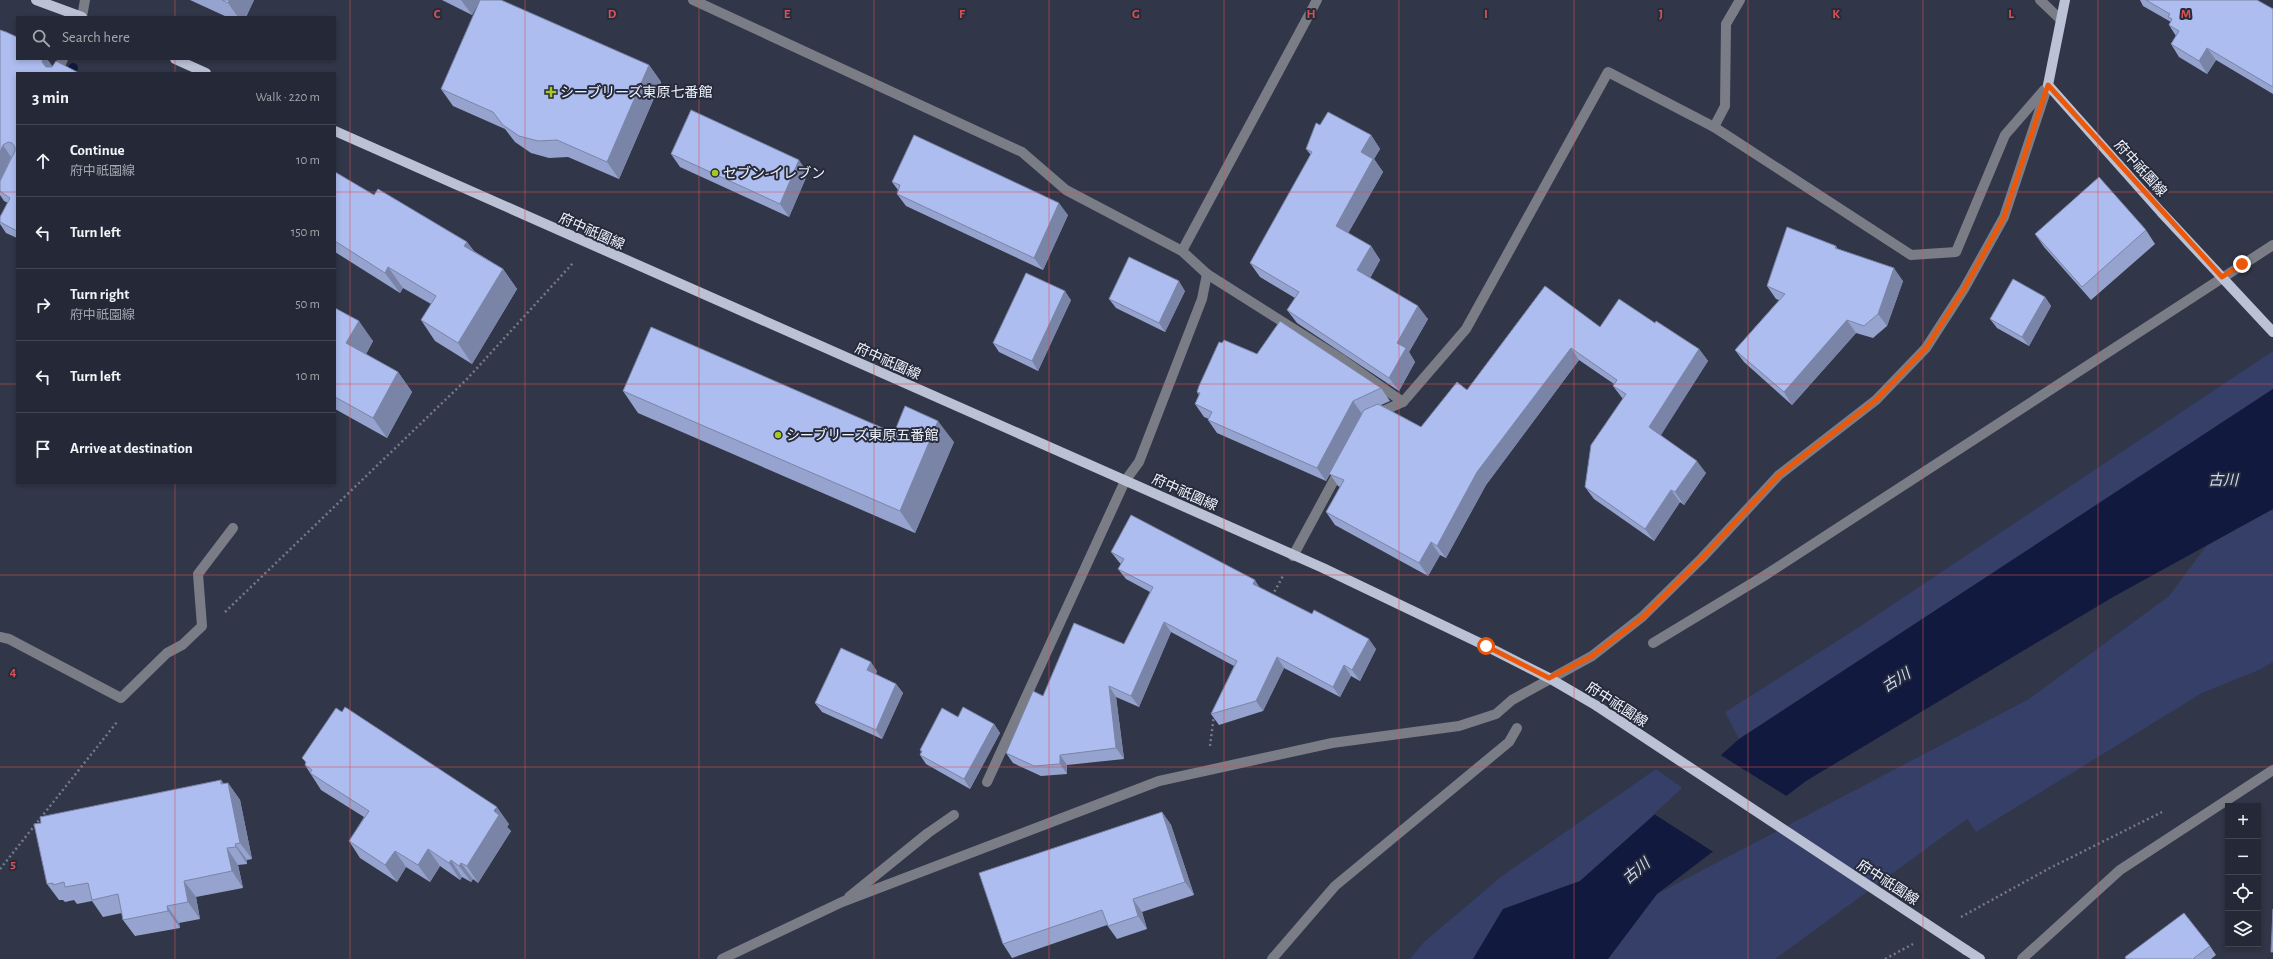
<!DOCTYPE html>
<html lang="en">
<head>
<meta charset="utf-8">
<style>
	body { margin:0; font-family:"Alegreya Sans","Noto Sans JP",sans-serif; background:#2d303e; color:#f1f3f6 }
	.controls { position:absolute; right:12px; bottom:12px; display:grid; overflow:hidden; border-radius:0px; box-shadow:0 2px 6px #0003 }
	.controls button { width:36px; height:36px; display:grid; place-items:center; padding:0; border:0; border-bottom:1px solid #424451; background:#252836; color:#f1f3f6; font:20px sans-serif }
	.stop { position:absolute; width:12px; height:12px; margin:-9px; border:3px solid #ea580c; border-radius:50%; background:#fff }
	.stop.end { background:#ea580c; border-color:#fff; box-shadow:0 1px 4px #0008 }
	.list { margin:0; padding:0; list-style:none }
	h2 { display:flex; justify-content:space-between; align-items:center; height:52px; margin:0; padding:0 16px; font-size:17px }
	h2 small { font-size:13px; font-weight:400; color:#a3a6ad }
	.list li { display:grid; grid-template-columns:26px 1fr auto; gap:12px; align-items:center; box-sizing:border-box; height:72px; padding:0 16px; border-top:1px solid #424451 }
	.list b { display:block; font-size:15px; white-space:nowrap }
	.list p { margin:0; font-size:13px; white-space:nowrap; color:#a3a6ad }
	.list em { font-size:13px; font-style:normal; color:#a3a6ad }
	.icon { flex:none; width:22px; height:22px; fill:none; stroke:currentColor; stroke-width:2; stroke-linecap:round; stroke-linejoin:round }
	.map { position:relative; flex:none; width:2273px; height:959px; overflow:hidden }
	.search { position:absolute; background:#252836; box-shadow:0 2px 6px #0003; left:16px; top:16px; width:320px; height:44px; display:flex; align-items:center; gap:10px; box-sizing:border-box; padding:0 14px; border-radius:0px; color:#a3a6ad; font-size:15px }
	.panel { position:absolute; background:#252836; box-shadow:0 2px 6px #0003; left:16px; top:72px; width:320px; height:412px; border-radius:0px }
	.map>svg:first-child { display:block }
	.green { fill:#353f68 }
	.water { fill:#12193f }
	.pier { fill:#313648 }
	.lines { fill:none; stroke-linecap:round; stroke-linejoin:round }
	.stream { stroke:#12193f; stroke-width:10 }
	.path { stroke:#767a89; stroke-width:2.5; stroke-dasharray:2 3; stroke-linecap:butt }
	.minor { stroke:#7a7d86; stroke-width:10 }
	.major { stroke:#bcc2d5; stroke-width:10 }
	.major-bridge { stroke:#bcc2d5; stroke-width:10 }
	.wall { fill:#95a3ce }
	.shaded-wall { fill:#7984a7 }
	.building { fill:#adbdef; stroke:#7984a7 }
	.route { stroke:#ea580c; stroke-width:5 }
	.grid { fill:none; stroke:#db5153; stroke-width:1; stroke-opacity:0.55 }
	.poi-dot { fill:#a6c821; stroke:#272c3d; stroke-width:1.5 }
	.labels { text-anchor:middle; stroke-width:4; stroke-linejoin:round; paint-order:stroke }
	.poi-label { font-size:14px; fill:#f1f4fd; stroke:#272c3d; text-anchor:start }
	.street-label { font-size:14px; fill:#f1f4fd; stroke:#272c3d }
	.water-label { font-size:15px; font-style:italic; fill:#d1dbf8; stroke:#272c3d }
	.grid-label { font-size:13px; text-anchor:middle; font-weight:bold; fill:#db5153; stroke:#272c3d; stroke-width:4; stroke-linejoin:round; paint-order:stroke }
</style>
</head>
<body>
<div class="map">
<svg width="2273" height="959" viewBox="0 0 2273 959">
	<rect width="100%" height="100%" fill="#313648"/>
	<g class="green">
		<polygon points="2273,351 2273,389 1739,739 1725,712 1856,629"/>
		<polygon points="2273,509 2273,662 2259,670 2202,693 1976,832 1967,819 1775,959 1608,959 1657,894 2029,699 2169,596 2207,545"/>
		<polygon points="1656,769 1684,789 1580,881 1503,909 1473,959 1410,959 1424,942 1502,876"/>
	</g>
	<polygon class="water" points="2273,389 2273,509 2113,597 1806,781 1657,894 1608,959 1473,959 1503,909 1580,881 1739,739"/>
	<polygon class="pier" points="1719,754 1788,797 1715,853 1654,814"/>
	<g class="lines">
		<polyline class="stream" points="71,73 73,68"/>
		<g class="path">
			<polyline points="1272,596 1283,576"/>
			<polyline points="225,612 467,379 573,263"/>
			<polyline points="1210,746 1214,715"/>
			<polyline points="0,869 117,722"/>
			<polyline points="1961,917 2048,869 2162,812"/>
			<polyline points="1885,959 1913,944"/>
		</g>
		<g class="minor">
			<polyline points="693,0 1022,152 1066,190 1182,251 1207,274 1343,360 1403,402"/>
			<polyline points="2040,0 2061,20"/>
			<polyline points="82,17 85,0"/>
			<polyline points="57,73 63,59"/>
			<polyline points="1714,127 1725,106 1726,24 1740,0"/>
			<polyline points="1182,251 1317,0"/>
			<polyline points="1376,414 1403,402 1466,329 1608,72 1714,127 1911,255 1956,252 2005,135 2044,90"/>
			<polyline points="1293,556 1340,469"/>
			<polyline points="0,637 9,639 121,698 167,653 182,645 202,626 198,574 233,528"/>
			<polyline points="1653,643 1764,576 2273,245"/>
			<polyline points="987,782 1125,481 1139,462 1202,299 1207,274"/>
			<polyline points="849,897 928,833 954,815"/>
			<polyline points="722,959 842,902 1159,781 1332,743 1459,726 1496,714 1512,700 1592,656 1642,617 1702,558 1779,475 1876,400 1926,348 1964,289 2004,217 2048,85"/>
			<polyline points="1272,959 1335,886 1509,742 1517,728"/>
			<polyline points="2022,959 2120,870 2273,770"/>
		</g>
		<g class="major">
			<polyline points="36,0 82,17"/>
			<polyline points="2065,0 2048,85 2161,212 2273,332"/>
			<polyline points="175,59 206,73"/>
			<polyline points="335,131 1323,568 1486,646 1549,678 1597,706"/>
			<polyline points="1966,950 1980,959"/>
		</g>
		<polyline class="major-bridge" points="1597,706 1966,950"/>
	</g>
	<g class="wall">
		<polygon points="190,0 254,0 246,17 227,17"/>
		<polygon points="442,0 480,0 472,15"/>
		<polygon points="2140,0 2257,0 2273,9 2273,94 2216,60 2207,74 2179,57 2171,44 2176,36 2169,25 2171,22 2143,6"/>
		<polygon points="0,30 47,59 52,66 79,73 17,73 17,238 6,233 0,224 0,217 8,203 4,201 0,195"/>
		<polygon points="649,65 661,82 619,179 568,157 549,158 531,153 515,142 505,129 453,106 441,89"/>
		<polygon points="1320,125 1371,135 1380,149 1374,159 1383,172 1348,233 1371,246 1380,260 1370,278 1428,319 1409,352 1415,362 1399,391 1297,323 1287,310 1295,298 1260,277 1250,263 1311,155 1306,149"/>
		<polygon points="671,154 808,173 789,217 680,167"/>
		<polygon points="335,172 374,195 467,242 474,251 503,269 517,289 472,364 435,341 421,320 431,304 403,288 400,293 335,252"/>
		<polygon points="892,182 1068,215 1043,270 906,206 897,194 898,190"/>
		<polygon points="2146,230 2155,244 2091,300 2044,247 2035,234"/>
		<polygon points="1836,246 1838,250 1903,281 1887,326 1873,338 1856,333 1792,405 1744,362 1735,350 1779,300 1776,299 1767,286"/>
		<polygon points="1185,291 1165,332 1116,308 1109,299"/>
		<polygon points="2045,297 2051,306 2029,346 1997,328 1990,319"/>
		<polygon points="1071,300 1038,371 999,352 993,343"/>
		<polygon points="335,308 373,341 366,354 398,372 412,392 387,438 335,409"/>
		<polygon points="1655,323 1699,349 1708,361 1660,435 1706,473 1684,505 1680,502 1654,541 1594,499 1585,487 1623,399 1613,386 1614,384 1579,360 1486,485 1446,558 1440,555 1428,576 1335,525 1326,512 1340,487 1338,486 1330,474 1326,481 1217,433 1208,420 1209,419 1204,417 1195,404 1199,395 1197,392 1257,354 1381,388 1390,401 1381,405 1421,427 1467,390 1600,327"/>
		<polygon points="623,391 894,433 954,442 915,533 638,413"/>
		<polygon points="1111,552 1260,588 1376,649 1360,681 1351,676 1340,697 1284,668 1263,711 1219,725 1211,714 1234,666 1171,632 1139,707 1116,697 1124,759 1067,765 1067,774 1041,776 1013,763 1006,753 1043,696 1124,644 1150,592 1126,579 1118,569 1121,564 1119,562"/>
		<polygon points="877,671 876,674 896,684 903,693 882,739 822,712 815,703"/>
		<polygon points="958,717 994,724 1000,733 970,789 926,764 920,755 921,752 920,750"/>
		<polygon points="302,758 509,824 507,827 511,831 478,883 473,879 471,882 462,877 460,880 440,866 430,882 406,867 397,882 360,858 349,841 364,817 321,790 305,765 306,763"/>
		<polygon points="221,780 224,784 228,783 240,800 252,859 247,860 247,864 238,865 243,888 196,897 200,919 179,923 180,928 135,936 123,920 122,913 103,917 92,901 77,904 74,900 65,902 63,900 59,900 47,884"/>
		<polygon points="1162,812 1171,825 1194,895 1142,912 1147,929 1117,939 1107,925 1012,958 1003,944"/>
		<polygon points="2210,946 2216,955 2211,959 2126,959"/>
	</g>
	<g class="shaded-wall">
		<polygon points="229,0 254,0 246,17 238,17 228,3"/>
		<polygon points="461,0 480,0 472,15"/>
		<polygon points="2207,48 2216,60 2207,74 2199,61"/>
		<polygon points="43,59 47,59 53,67 50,73 42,62"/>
		<polygon points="649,65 661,82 619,179 607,162"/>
		<polygon points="1371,135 1380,149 1374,159 1383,172 1345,239 1336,226 1361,152"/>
		<polygon points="3,145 11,157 0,182 0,152"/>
		<polygon points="799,160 808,173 789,217 780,204"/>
		<polygon points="1059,203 1068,215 1043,270 1034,258"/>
		<polygon points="467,242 481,262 464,246"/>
		<polygon points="1371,246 1380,260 1367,284 1357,270"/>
		<polygon points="388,267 403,288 400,293 385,273"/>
		<polygon points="1894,268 1903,281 1887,326 1878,314"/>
		<polygon points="503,269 517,289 472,364 458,343"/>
		<polygon points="1179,281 1185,291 1165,332 1159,323"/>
		<polygon points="1065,291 1071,300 1038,371 1032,361"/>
		<polygon points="2045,297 2051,306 2029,346 2022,337"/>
		<polygon points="1418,306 1428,319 1409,352 1415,362 1399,391 1389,378 1397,343"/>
		<polygon points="1847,320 1856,333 1792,405 1784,392"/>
		<polygon points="359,321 373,341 361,364 346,343"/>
		<polygon points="1571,348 1579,360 1486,485 1446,558 1437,546 1477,472"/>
		<polygon points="1699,349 1708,361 1658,440 1649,427"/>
		<polygon points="398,372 412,392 387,438 373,418"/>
		<polygon points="1353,401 1362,414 1326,481 1317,468"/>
		<polygon points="938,421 954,442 915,533 900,511"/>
		<polygon points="1697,461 1706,473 1684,505 1675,492"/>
		<polygon points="1671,490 1680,502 1654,541 1645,529"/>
		<polygon points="1431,542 1440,555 1428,576 1419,563"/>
		<polygon points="1255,580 1262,591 1253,584"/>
		<polygon points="1164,622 1171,632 1139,707 1131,696"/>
		<polygon points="1369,639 1376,649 1360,681 1352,670"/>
		<polygon points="1277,657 1284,668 1263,711 1256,701"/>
		<polygon points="871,662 877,671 873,680 867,670"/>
		<polygon points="1344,665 1351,676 1340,697 1333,687"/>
		<polygon points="896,684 903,693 882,739 876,730"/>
		<polygon points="1109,686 1116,697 1124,759 1116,748"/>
		<polygon points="994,724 1000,733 970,789 964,779"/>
		<polygon points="1060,755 1067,765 1067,774 1060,764"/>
		<polygon points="221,780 230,794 228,783 240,800 252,859 240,843 221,784"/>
		<polygon points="497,807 509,824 507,827 511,831 478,883 467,866"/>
		<polygon points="1162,812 1171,825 1194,895 1185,882"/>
		<polygon points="235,844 247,860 247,864 236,847"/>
		<polygon points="227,848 238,865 243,888 232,871"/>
		<polygon points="428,849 440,866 430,882 418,865"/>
		<polygon points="395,851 406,867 397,882 385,865"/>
		<polygon points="451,860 462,877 460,880 449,863"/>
		<polygon points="461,863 473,879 471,882 459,866"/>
		<polygon points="184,881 196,897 200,919 188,902"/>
		<polygon points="1133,899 1142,912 1147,929 1138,916"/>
		<polygon points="167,906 179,923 180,928 168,911"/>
	</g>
	<g class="building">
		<polygon points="222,0 229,0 228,3"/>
		<polygon points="480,0 501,0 649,65 607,162 557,140 538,141 519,136 503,125 493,112 441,89"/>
		<polygon points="2146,0 2257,0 2273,9 2273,87 2207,48 2199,61 2171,44 2179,31 2169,25 2172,19 2168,17 2170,14"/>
		<polygon points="0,30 6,32 17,37 17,59 43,59 42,62 46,67 52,67 56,61 79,73 17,73 17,231 0,222 0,217 10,198 0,191 0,181 15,151 15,147 12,143 8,142 3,145 0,152"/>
		<polygon points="691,110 799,160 780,204 671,154"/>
		<polygon points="1328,112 1371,135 1361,152 1373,159 1336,226 1371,246 1357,270 1418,306 1397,343 1406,348 1389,378 1287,310 1299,292 1250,263 1312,152 1306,149 1316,123 1320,125"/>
		<polygon points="914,135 1059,203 1034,258 897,194 900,185 892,182"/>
		<polygon points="335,172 374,195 378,189 467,242 464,246 503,269 458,343 421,320 436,296 388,267 385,273 335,241"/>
		<polygon points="2099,177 2146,230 2082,287 2035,234"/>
		<polygon points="1787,227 1836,246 1835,248 1894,268 1878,314 1864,326 1847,320 1784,392 1735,350 1785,294 1767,286"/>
		<polygon points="1129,257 1179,281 1159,323 1109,299"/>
		<polygon points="1026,273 1065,291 1032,361 993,343"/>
		<polygon points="2013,279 2045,297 2022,337 1990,319"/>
		<polygon points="1545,286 1600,327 1619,299 1655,323 1656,321 1699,349 1649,427 1697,461 1675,492 1671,490 1645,529 1585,487 1591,445 1626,394 1613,386 1617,380 1571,348 1477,472 1437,546 1431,542 1419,563 1326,512 1344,480 1329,474 1364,410 1378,404 1421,427 1457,382 1467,390"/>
		<polygon points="335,308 359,321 346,343 398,372 373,418 335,397"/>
		<polygon points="1280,321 1381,388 1353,401 1317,468 1208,420 1212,412 1195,404 1200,393 1197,392 1199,386 1219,342 1222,343 1224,340 1257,354"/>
		<polygon points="651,327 894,433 905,406 938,421 900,511 623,391"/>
		<polygon points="1131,515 1255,580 1253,584 1312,614 1314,610 1369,639 1352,670 1344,665 1333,687 1277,657 1256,701 1211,714 1237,661 1164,622 1131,696 1109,686 1116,748 1060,755 1060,764 1034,766 1006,753 1033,691 1043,696 1074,623 1124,644 1153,587 1118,569 1124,559 1111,552"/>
		<polygon points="841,648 871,662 867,670 896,684 876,730 815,703"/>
		<polygon points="345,707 497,807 494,811 499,815 467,866 461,863 459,866 451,860 449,863 428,849 418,865 395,851 385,865 349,841 369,811 310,773 312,770 305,765 306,762 302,758 336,708 342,712"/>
		<polygon points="963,707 994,724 964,779 920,755 922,751 920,750 942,708 958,717"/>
		<polygon points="221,780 221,784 228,783 240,843 235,844 236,847 227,848 232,871 184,881 188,902 167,906 168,911 123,920 118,894 92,900 88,883 65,887 64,882 53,885 53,883 47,884 34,824 41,823 40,817"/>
		<polygon points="1162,812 1185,882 1133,899 1138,916 1108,926 1102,910 1003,944 979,873"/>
		<polygon points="2273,909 2273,952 2271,952"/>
		<polygon points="2184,913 2210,946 2194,958 2195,959 2126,959 2125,957"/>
	</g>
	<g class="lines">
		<polyline class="route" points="1486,646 1549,678 1592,656 1642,618 1702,558 1779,475 1876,400 1926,348 1964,289 2004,217 2048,85 2222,277 2242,264"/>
	</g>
	<path class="grid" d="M175,0V17M350,0V959M525,0V959M699,0V959M874,0V959M1049,0V959M1224,0V959M1399,0V959M1574,0V959M1748,0V959M1923,0V959M2098,0V959M175,59V73M0,192H17M335,192H2273M0,384H17M335,384H2273M175,483V959M0,575H2273M0,767H2273"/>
	<g class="poi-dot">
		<path d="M549 86h4v4h4v4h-4v4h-4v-4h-4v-4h4z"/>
		<circle cx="715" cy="173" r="4"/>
		<circle cx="778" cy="435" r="4"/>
	</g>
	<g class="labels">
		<g class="poi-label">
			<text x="560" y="97">シーブリーズ東原七番館</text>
			<text x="723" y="178">セブン-イレブン</text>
			<text x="786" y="440">シーブリーズ東原五番館</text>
		</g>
		<g class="street-label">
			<text transform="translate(2141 168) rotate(48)" y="5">府中祇園線</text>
			<text transform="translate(592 231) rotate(24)" y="5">府中祇園線</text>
			<text transform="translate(888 361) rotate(24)" y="5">府中祇園線</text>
			<text transform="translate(1185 492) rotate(24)" y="5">府中祇園線</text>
			<text transform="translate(1617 704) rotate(33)" y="5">府中祇園線</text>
			<text transform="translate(1888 882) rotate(33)" y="5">府中祇園線</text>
		</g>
		<g class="water-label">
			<text x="2223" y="485">古川</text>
			<text transform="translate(1896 680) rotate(-32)" y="5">古川</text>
			<text transform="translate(1636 871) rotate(-40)" y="5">古川</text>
		</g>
	</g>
	<g class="grid-label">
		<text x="437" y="18">C</text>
		<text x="612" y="18">D</text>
		<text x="787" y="18">E</text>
		<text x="962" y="18">F</text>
		<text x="1136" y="18">G</text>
		<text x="1311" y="18">H</text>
		<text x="1486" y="18">I</text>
		<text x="1661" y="18">J</text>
		<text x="1836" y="18">K</text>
		<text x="2011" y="18">L</text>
		<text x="2186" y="18">M</text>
		<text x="13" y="676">4</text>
		<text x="13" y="868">5</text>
	</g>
</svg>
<div class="controls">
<button>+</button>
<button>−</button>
<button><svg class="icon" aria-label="locate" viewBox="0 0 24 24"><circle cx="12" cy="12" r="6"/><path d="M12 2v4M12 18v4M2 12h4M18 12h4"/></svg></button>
<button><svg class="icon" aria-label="layers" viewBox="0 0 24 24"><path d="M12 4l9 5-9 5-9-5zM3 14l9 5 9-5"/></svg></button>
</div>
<div class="stop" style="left:1486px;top:646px"></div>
<div class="stop end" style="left:2242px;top:264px"></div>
<div class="search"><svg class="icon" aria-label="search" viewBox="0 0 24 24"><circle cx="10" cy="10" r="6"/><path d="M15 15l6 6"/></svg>Search here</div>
<section class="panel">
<h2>3 min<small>Walk · 220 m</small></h2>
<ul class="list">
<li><svg class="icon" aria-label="ahead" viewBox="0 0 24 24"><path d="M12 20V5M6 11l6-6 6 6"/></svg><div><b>Continue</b><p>府中祇園線</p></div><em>10 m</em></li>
<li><svg class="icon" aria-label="left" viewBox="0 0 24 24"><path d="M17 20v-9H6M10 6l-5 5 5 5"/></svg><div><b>Turn left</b></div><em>150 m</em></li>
<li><svg class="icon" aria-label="right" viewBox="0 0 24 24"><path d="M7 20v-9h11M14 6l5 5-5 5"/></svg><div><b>Turn right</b><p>府中祇園線</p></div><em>50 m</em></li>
<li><svg class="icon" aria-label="left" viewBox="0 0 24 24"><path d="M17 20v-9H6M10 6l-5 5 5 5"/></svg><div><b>Turn left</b></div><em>10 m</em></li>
<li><svg class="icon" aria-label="arrive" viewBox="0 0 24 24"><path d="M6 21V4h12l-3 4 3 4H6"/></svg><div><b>Arrive at destination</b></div></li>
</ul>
</section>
</div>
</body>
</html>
